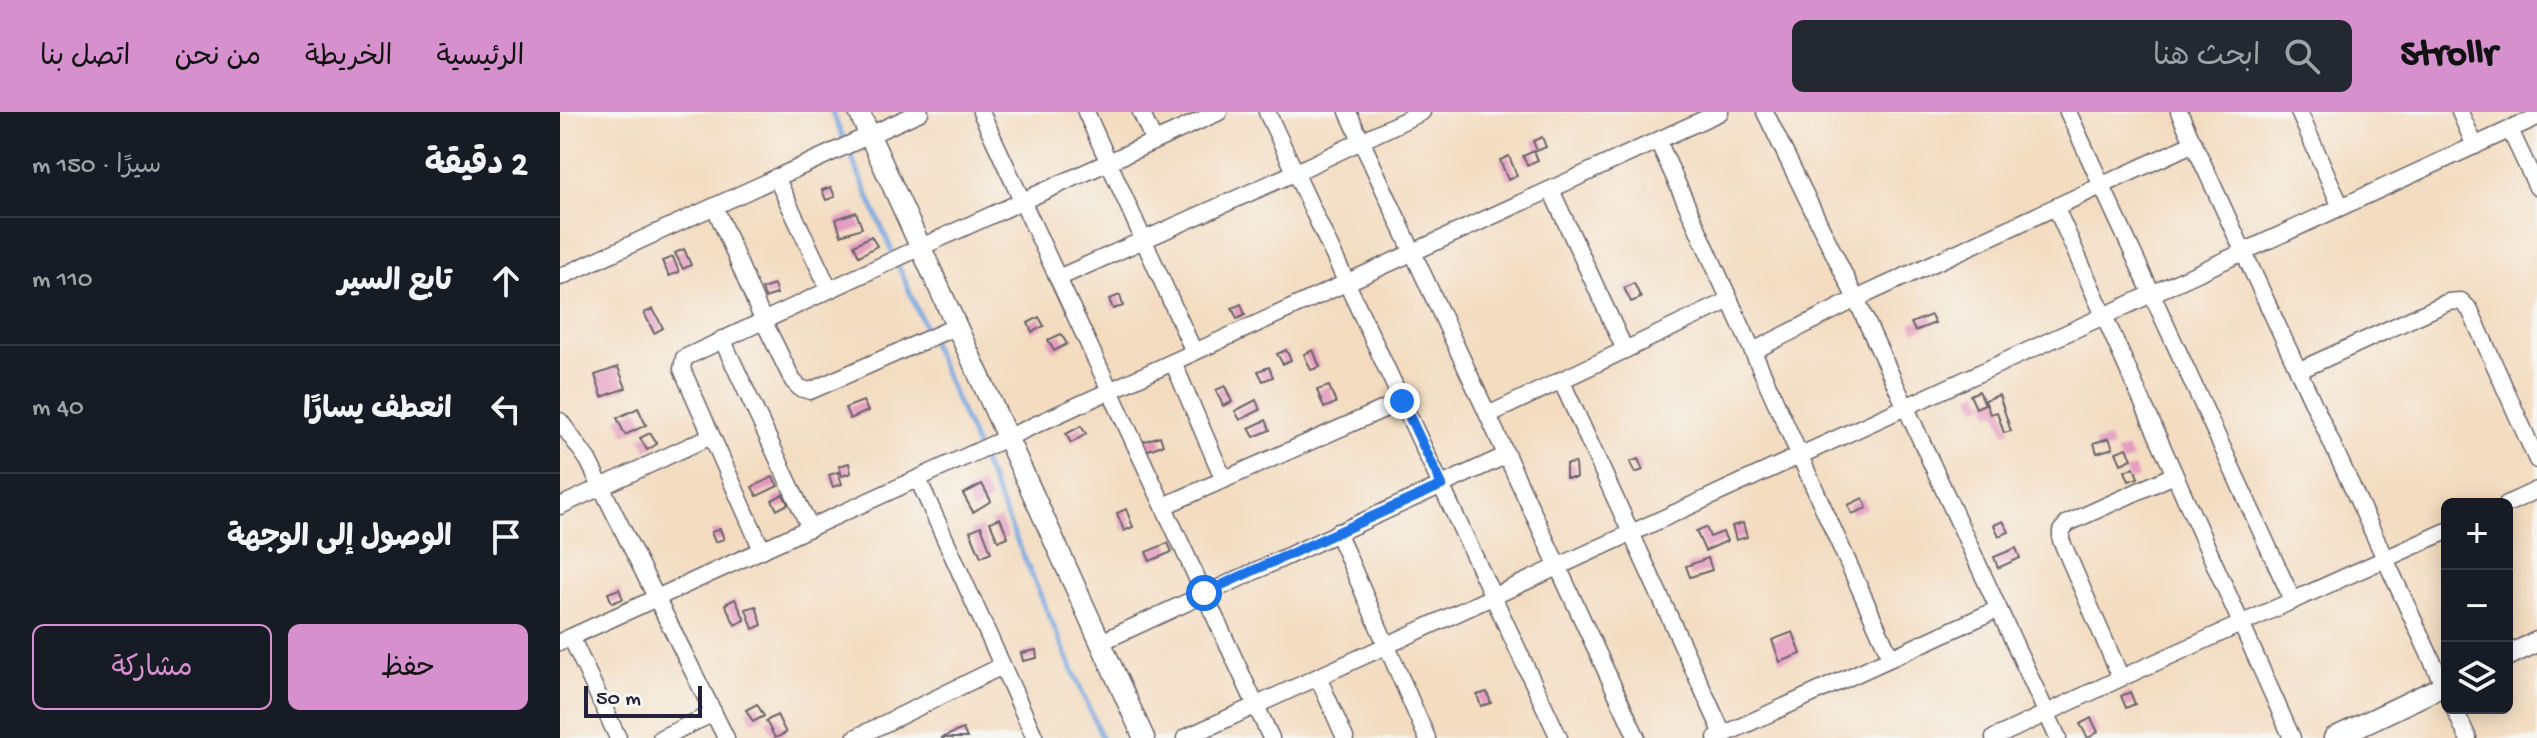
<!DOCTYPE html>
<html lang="ar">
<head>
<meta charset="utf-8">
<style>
	body { margin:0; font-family:"Gochi Hand","Playpen Sans Arabic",sans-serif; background:#242831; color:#f1f3f6; direction:rtl }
	.controls { position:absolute; right:24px; bottom:24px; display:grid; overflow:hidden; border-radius:12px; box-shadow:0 4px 20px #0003 }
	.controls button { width:72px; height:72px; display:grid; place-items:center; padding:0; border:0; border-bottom:2px solid #363941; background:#171b24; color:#f1f3f6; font:40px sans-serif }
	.scale { position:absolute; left:24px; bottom:20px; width:118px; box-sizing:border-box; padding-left:8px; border:4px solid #22223b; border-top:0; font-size:22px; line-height:28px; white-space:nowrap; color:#22223b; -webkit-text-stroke:6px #f6f6f2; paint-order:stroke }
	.stop { position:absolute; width:24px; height:24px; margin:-18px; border:6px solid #1a73e8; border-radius:50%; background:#fff }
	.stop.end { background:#1a73e8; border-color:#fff; box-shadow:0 2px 8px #0008 }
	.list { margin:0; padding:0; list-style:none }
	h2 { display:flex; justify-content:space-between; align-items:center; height:104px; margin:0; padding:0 32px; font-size:34px }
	h2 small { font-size:26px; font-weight:400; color:#9ea1a6 }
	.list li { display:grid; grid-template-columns:52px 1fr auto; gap:24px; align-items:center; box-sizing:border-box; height:128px; padding:0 32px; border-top:2px solid #363941 }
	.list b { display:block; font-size:30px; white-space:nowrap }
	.list em { font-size:26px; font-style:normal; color:#9ea1a6 }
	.actions { display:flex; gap:16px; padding:24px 32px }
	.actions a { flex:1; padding:18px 0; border:2px solid #d690ce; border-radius:12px; text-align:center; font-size:28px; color:#d690ce }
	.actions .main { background:#d690ce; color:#111 }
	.icon { flex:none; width:44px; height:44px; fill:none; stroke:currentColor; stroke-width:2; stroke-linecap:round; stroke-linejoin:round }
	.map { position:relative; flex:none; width:1977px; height:626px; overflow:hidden; direction:ltr }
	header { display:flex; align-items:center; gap:48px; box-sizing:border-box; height:112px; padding:0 40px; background:#d690ce; color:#111 }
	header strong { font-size:38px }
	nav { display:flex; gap:44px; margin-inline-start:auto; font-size:28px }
	.search { width:560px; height:72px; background:#242831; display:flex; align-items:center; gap:20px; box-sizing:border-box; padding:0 28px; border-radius:12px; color:#9ea1a6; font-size:30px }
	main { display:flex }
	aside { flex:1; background:#171b24 }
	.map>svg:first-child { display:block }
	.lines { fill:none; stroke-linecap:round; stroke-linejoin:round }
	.stream { stroke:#72a3dd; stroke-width:5 }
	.building { fill:#e498be }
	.minor-casing { stroke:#6b636a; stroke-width:19 }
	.tertiary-casing { stroke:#6b636a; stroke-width:23 }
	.minor { stroke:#fff; stroke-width:16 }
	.tertiary { stroke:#fff; stroke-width:20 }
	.route { stroke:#1a73e8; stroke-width:10 }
</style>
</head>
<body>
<header>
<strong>Strollr</strong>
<div class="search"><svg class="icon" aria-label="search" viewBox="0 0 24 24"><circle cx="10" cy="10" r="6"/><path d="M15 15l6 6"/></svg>ابحث هنا</div>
<nav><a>الرئيسية</a><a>الخريطة</a><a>من نحن</a><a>اتصل بنا</a></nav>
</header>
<main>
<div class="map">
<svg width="1977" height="626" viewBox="0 0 1977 626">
	<rect width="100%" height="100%" fill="#f6f6f2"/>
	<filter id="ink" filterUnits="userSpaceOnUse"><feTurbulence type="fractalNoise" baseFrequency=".0125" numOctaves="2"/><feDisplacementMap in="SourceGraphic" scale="16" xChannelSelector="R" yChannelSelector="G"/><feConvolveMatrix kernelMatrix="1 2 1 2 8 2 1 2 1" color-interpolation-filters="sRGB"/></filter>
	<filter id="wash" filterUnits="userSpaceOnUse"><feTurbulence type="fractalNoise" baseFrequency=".006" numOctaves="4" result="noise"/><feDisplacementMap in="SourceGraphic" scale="32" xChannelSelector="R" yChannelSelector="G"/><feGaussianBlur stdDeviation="1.8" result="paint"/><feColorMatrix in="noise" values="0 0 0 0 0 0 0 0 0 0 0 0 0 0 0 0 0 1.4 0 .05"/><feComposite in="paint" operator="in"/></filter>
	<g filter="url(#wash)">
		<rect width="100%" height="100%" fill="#f3dcc0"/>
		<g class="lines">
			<polyline class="stream" points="272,0 542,626"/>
		</g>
		<g id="blocks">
			<g class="building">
				<polygon points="982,25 986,35 977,39 973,29"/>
				<polygon points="974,39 978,48 967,53 963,44"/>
				<polygon points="949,44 957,64 948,68 940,48"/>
				<polygon points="271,75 275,85 266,88 262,78"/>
				<polygon points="296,100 302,116 281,123 276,107"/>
				<polygon points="311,124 317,134 299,144 294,133"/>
				<polygon points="124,137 131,153 123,157 115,141"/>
				<polygon points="113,145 119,160 109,164 102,149"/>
				<polygon points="1074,171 1081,186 1071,190 1064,176"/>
				<polygon points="214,173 217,182 205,186 202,177"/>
				<polygon points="560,183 563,194 553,197 549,187"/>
				<polygon points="681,192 685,203 677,207 672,196"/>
				<polygon points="93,197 103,216 94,221 84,201"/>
				<polygon points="1371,203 1375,211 1355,219 1351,211"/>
				<polygon points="479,205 484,214 472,220 468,211"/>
				<polygon points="501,222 507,232 494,239 488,228"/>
				<polygon points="726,238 731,248 723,252 717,242"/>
				<polygon points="753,238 760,255 751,258 744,242"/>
				<polygon points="58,255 66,276 42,285 35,263"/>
				<polygon points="709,255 713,265 703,269 698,259"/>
				<polygon points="665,274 672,290 663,294 656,278"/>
				<polygon points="769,274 776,291 764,296 757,278"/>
				<polygon points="1419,279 1425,292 1416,296 1410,283"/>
				<polygon points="1439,283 1451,319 1444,321 1437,300 1430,302 1425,288"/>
				<polygon points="696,288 700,298 680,308 675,299"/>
				<polygon points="303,289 308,299 290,307 285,296"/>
				<polygon points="78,296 86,313 65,323 57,306"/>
				<polygon points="706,308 710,318 694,325 689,316"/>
				<polygon points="521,314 526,322 511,331 506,322"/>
				<polygon points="90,321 97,332 87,338 80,326"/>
				<polygon points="600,324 603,333 585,339 582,330"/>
				<polygon points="1549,326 1553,336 1537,341 1534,331"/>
				<polygon points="1567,336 1572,347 1561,352 1556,340"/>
				<polygon points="1078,347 1083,358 1075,361 1070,350"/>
				<polygon points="289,351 291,361 282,364 279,354"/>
				<polygon points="1015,351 1016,366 1006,366 1006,352"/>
				<polygon points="1574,355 1578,366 1569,369 1565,359"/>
				<polygon points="278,360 282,372 273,375 269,363"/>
				<polygon points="213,365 218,374 197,384 192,375"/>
				<polygon points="422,372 431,389 413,400 403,382"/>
				<polygon points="223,382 228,392 217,398 212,388"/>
				<polygon points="1303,386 1307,396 1292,402 1288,393"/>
				<polygon points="566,397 573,415 564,419 557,401"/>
				<polygon points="440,406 448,425 438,429 430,410"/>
				<polygon points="1443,409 1449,420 1439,424 1434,413"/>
				<polygon points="1183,411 1187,425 1176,428 1172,414"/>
				<polygon points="421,414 431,440 421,445 410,419"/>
				<polygon points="1146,415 1150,425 1163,420 1167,429 1145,439 1136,419"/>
				<polygon points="160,417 164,427 155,430 151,420"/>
				<polygon points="608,431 612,440 590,449 586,440"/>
				<polygon points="1456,436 1460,446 1438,456 1434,445"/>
				<polygon points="1148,446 1152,458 1130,465 1126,454"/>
				<polygon points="59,477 63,487 52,491 48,481"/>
				<polygon points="175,487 185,508 175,513 165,492"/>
				<polygon points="196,494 202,513 193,517 186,497"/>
				<polygon points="1233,520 1241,542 1220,550 1212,528"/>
				<polygon points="476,538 477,546 463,549 461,541"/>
				<polygon points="927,580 931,591 921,594 917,583"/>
				<polygon points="1570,580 1575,592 1566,596 1561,584"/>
				<polygon points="197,592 204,604 193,610 186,598"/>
				<polygon points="217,603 226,621 215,626 206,609"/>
				<polygon points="1531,606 1538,620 1528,626 1520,612"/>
				<polygon points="403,617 407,626 381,626"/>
			</g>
		</g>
	</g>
	<g filter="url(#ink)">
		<use href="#blocks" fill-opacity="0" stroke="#6b636a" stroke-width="2"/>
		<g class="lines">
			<g class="minor-casing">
				<g id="minor">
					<polyline points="421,0 711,626"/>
					<polyline points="526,0 634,240"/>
					<polyline points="581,0 594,29"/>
					<polyline points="707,0 999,626"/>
					<polyline points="788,0 1077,626"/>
					<polyline points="1205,0 1296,187 1498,626"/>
					<polyline points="1508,0 1733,489"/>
					<polyline points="1619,0 1887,581"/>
					<polyline points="1739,0 1781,95"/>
					<polyline points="1900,0 1915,34"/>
					<polyline points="1950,18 1977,75"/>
					<polyline points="1098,29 1331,546"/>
					<polyline points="216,65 269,177"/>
					<polyline points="991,78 1065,238"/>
					<polyline points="155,95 203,208 233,269 240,276 250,279 397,214"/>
					<polyline points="1496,96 1732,626"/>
					<polyline points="0,165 360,0"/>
					<polyline points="498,166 734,61 862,0"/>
					<polyline points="162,227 250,416"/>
					<polyline points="1193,239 1296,187 1634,31"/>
					<polyline points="613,250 664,368"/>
					<polyline points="1738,259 1888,190 1901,189 1910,198 1977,348"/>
					<polyline points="1001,268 1163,622"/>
					<polyline points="928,303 1170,188"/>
					<polyline points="0,309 28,348 166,626"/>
					<polyline points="358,367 475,626"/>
					<polyline points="1947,392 1977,378"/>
					<polyline points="0,394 151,324"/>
					<polyline points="604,394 842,289"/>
					<polyline points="777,420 867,626"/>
					<polyline points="202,438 122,257 124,246 361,135 659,0"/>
					<polyline points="11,525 58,626"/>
					<polyline points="0,530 1160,0"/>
					<polyline points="541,530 947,343"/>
					<polyline points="758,565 785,626"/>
					<polyline points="1561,566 1501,428 1501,419 1508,411 1614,363"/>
					<polyline points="1894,596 1908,626"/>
					<polyline points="101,626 154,601"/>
					<polyline points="295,626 442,554"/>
					<polyline points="625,626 1977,5"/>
					<polyline points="1156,626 1438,497"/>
					<polyline points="1434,626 1561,566 1887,419"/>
				</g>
			</g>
			<g class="tertiary-casing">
				<g id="tertiary">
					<polyline points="299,0 584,626"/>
					<polyline points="1947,544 1977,530"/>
					<polyline points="1774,626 1887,572"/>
				</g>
			</g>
			<use href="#minor" class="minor"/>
			<use href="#tertiary" class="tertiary"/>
		</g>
	</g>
	<g class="lines" filter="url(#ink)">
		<polyline class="route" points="644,481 882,373 842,289"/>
	</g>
</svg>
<div class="controls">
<button>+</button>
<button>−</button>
<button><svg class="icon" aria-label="layers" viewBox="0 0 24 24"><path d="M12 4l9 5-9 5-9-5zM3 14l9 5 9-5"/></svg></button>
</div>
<div class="scale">50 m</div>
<div class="stop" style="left:644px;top:481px"></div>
<div class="stop end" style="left:842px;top:289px"></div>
</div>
<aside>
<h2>2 دقيقة<small>سيرًا · 150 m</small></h2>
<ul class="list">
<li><svg class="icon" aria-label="ahead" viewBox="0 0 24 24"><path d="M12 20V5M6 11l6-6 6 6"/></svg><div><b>تابع السير</b></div><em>110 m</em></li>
<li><svg class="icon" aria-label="left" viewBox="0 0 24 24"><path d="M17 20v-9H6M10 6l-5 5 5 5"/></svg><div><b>انعطف يسارًا</b></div><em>40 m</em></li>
<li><svg class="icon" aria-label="arrive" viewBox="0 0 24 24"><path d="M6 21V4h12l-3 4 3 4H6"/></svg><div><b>الوصول إلى الوجهة</b></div></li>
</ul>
<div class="actions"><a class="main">حفظ</a><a>مشاركة</a></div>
</aside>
</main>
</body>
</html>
